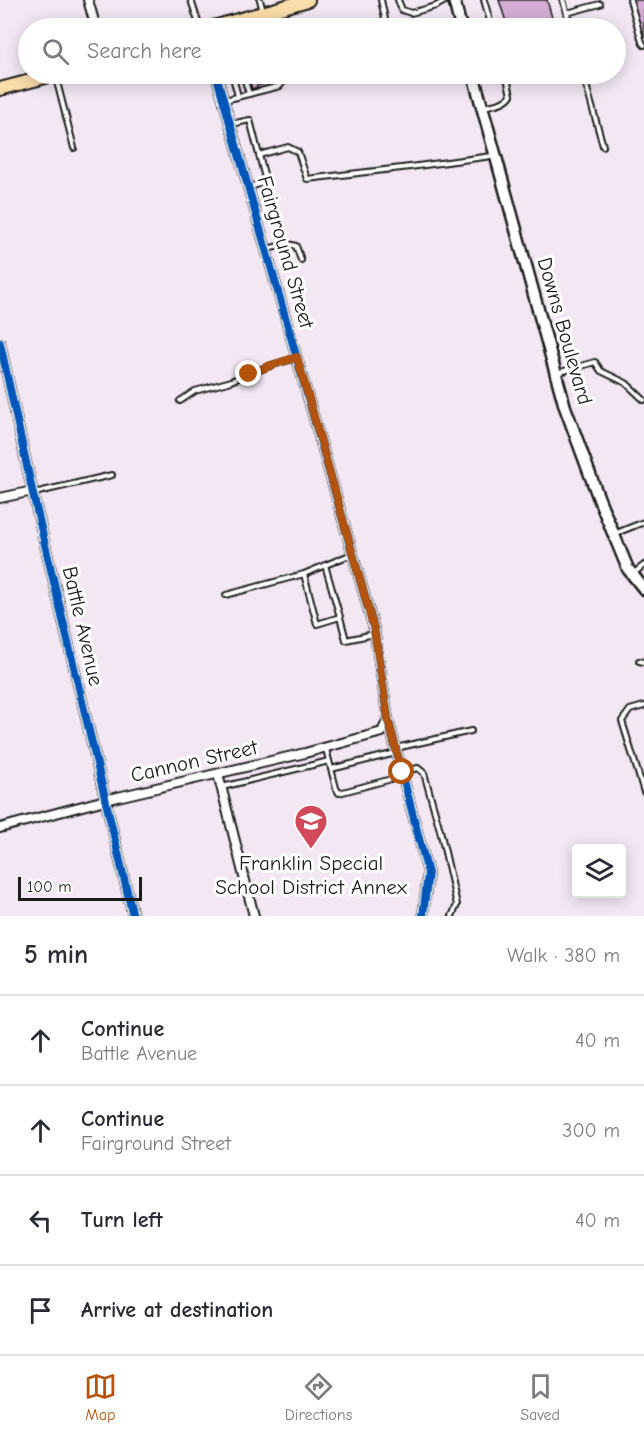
<!DOCTYPE html>
<html lang="en">
<head>
<meta charset="utf-8">
<style>
	body { margin:0; font-family:"Comic Neue",sans-serif; background:#f2f2f3; color:#2b2b33 }
	.controls { position:absolute; right:18px; bottom:18px; display:grid; overflow:hidden; border-radius:6px; box-shadow:0 3px 15px #0003 }
	.controls button { width:54px; height:54px; display:grid; place-items:center; padding:0; border:0; border-bottom:2px solid #e1e1e2; background:#fff; color:#2b2b33; font:30px sans-serif }
	.scale { position:absolute; left:18px; bottom:15px; width:124px; box-sizing:border-box; padding-left:6px; border:3px solid #1c1c1c; border-top:0; font-size:16px; line-height:21px; white-space:nowrap; color:#1c1c1c; -webkit-text-stroke:4px #fff; paint-order:stroke }
	.stop { position:absolute; width:18px; height:18px; margin:-14px; border:4px solid #b45309; border-radius:50%; background:#fff }
	.stop.end { background:#b45309; border-color:#fff; box-shadow:0 2px 6px #0008 }
	.list { margin:0; padding:0; list-style:none }
	h2 { display:flex; justify-content:space-between; align-items:center; height:78px; margin:0; padding:0 24px; font-size:26px }
	h2 small { font-size:20px; font-weight:400; color:#7c7c81 }
	.list li { display:grid; grid-template-columns:39px 1fr auto; gap:18px; align-items:center; box-sizing:border-box; height:90px; padding:0 24px; border-top:2px solid #e1e1e2 }
	.list b { display:block; font-size:22px; white-space:nowrap }
	.list p { margin:0; font-size:20px; white-space:nowrap; color:#7c7c81 }
	.list em { font-size:20px; font-style:normal; color:#7c7c81 }
	.icon { flex:none; width:33px; height:33px; fill:none; stroke:currentColor; stroke-width:2; stroke-linecap:round; stroke-linejoin:round }
	.map { position:relative; flex:none; width:644px; height:916px; overflow:hidden }
	.search { position:absolute; background:#fff; box-shadow:0 3px 15px #0003; left:18px; right:18px; top:18px; height:66px; display:flex; align-items:center; gap:15px; box-sizing:border-box; padding:0 21px; border-radius:33px; color:#7c7c81; font-size:22px }
	.sheet { height:438px; background:#fff }
	nav { display:flex; justify-content:space-around; align-items:center; box-sizing:border-box; height:84px; border-top:2px solid #e1e1e2; background:#fff; font-size:16px; color:#7c7c81 }
	nav a { display:grid; justify-items:center; gap:3px }
	nav .on { color:#b45309 }
	.map>svg:first-child { display:block }
	.building { fill:#d5aed6; stroke:#1c1c1c; stroke-width:1.5 }
	.lines { fill:none; stroke-linecap:round; stroke-linejoin:round }
	.lane-casing { stroke:#1c1c1c; stroke-width:8 }
	.street-casing { stroke:#1c1c1c; stroke-width:12 }
	.secondary-casing { stroke:#1c1c1c; stroke-width:15 }
	.primary-casing { stroke:#1c1c1c; stroke-width:16 }
	.lane { stroke:#fff; stroke-width:4 }
	.street { stroke:#fff; stroke-width:8 }
	.secondary { stroke:#fff; stroke-width:10 }
	.primary { stroke:#fbddab; stroke-width:12 }
	.cycleway-casing { stroke:#fff; stroke-width:11 }
	.cycleway { stroke:#0057b8; stroke-width:8 }
	.route { stroke:#b45309; stroke-width:8 }
	.labels { text-anchor:middle; stroke-width:6; stroke-linejoin:round; paint-order:stroke }
	.street-label { font-size:21px; fill:#1c1c1c; stroke:#fff }
	.poi-label { font-size:21px; fill:#1c1c1c; stroke:#fff }
</style>
</head>
<body>
<div class="map">
<svg width="644" height="916" viewBox="0 0 644 916">
	<rect width="100%" height="100%" fill="#f2e7f3"/>
	<filter id="ink" filterUnits="userSpaceOnUse"><feTurbulence type="fractalNoise" baseFrequency=".0167" numOctaves="2"/><feDisplacementMap in="SourceGraphic" scale="12" xChannelSelector="R" yChannelSelector="G"/><feConvolveMatrix kernelMatrix="1 2 1 2 8 2 1 2 1" color-interpolation-filters="sRGB"/></filter>
	<g filter="url(#ink)">
		<g class="building">
			<polygon points="499,0 547,0 555,28 508,28"/>
			<polygon points="631,0 644,0 644,40 643,41"/>
			<polygon points="248,74 281,74 283,79 257,86 257,87 252,89"/>
		</g>
		<g class="lines">
			<g class="lane-casing">
				<g id="lane">
					<polyline points="191,0 200,28"/>
					<polyline points="260,0 263,11"/>
					<polyline points="381,0 387,28"/>
					<polyline points="398,0 402,10 411,13 436,6 447,0"/>
					<polyline points="484,0 492,28"/>
					<polyline points="563,0 571,28"/>
					<polyline points="630,0 642,42 644,45"/>
					<polyline points="567,13 600,4"/>
					<polyline points="258,18 261,28"/>
					<polyline points="232,74 238,96"/>
					<polyline points="243,74 249,94"/>
					<polyline points="583,74 603,146"/>
					<polyline points="56,78 74,148"/>
					<polyline points="225,100 280,86 285,79 283,74"/>
					<path d="M484,107C494,104 505,104 511,95L506,74"/>
					<polyline points="231,124 250,120 259,155"/>
					<polyline points="250,187 266,182 259,155 288,147 298,152 307,179 410,167 492,156"/>
					<polyline points="267,249 288,244 296,246 301,260"/>
					<polyline points="557,373 595,362 601,371 626,383 644,400"/>
					<polyline points="180,401 195,391 228,382 272,365 296,358"/>
					<polyline points="34,493 112,475"/>
					<polyline points="614,534 644,522"/>
					<polyline points="325,565 340,617"/>
					<polyline points="304,574 317,624 340,617 346,640 374,634"/>
					<polyline points="633,574 644,565"/>
					<polyline points="226,595 304,574 352,554"/>
					<polyline points="639,661 644,662"/>
					<polyline points="644,706 630,710 622,721 644,792"/>
					<polyline points="396,748 471,731"/>
					<polyline points="326,749 336,788 339,793 403,776"/>
					<polyline points="331,769 396,753"/>
					<polyline points="402,772 418,768 424,773 440,830 457,905 452,916"/>
					<polyline points="222,787 329,761"/>
				</g>
			</g>
			<g class="street-casing">
				<g id="street">
					<polyline points="88,0 96,28"/>
					<polyline points="216,74 374,629 388,719 428,873 423,916"/>
					<polyline points="0,343 33,494 133,916"/>
					<polyline points="0,498 33,491"/>
					<polyline points="218,774 254,916"/>
					<polyline points="0,828 105,800 305,753 382,732 388,719"/>
				</g>
			</g>
			<g class="secondary-casing">
				<g id="secondary">
					<polyline points="454,0 461,28"/>
					<polyline points="473,74 565,407 599,499 628,569 644,589"/>
				</g>
			</g>
			<g class="primary-casing">
				<g id="primary">
					<polyline points="210,28 308,0"/>
					<polyline points="0,89 57,74"/>
				</g>
			</g>
			<use href="#lane" class="lane"/>
			<use href="#street" class="street"/>
			<use href="#secondary" class="secondary"/>
			<use href="#primary" class="primary"/>
			<g class="cycleway-casing">
				<g id="cycleway">
					<polyline points="216,74 374,629 388,719 428,873 423,916"/>
					<polyline points="0,343 33,494 133,916"/>
				</g>
			</g>
			<use href="#cycleway" class="cycleway"/>
		</g>
	</g>
	<g class="lines" filter="url(#ink)">
		<polyline class="route" points="249,374 272,365 297,357 374,629 388,719 402,772"/>
	</g>
	<defs>
		<g id="school-pin" transform="scale(1.725)"><path d="M0 17L-7.5 6A9.5 9.5 0 1 1 7.5 6Z" fill="#d1495b" stroke="#fff"/><path d="M0-5L7-2L0 1L-7-2ZM-4 1L0 2.5L4 1V4Q0 6-4 4Z" fill="#fff"/></g>
	</defs>
	<g fill-rule="evenodd">
		<use href="#school-pin" x="311" y="821"/>
	</g>
	<g class="labels">
		<g class="street-label">
			<text transform="translate(286 252) rotate(74)" y="7">Fairground Street</text>
			<text transform="translate(565 331) rotate(74)" y="7">Downs Boulevard</text>
			<text transform="translate(83 626) rotate(77)" y="7">Battle Avenue</text>
			<text transform="translate(194 761) rotate(-13)" y="7">Cannon Street</text>
		</g>
		<g class="poi-label">
			<text x="311" y="870">Franklin Special<tspan x="311" dy="24">School District Annex</tspan></text>
		</g>
	</g>
</svg>
<div class="controls">
<button><svg class="icon" aria-label="layers" viewBox="0 0 24 24"><path d="M12 4l9 5-9 5-9-5zM3 14l9 5 9-5"/></svg></button>
</div>
<div class="scale">100 m</div>
<div class="stop" style="left:402px;top:772px"></div>
<div class="stop end" style="left:249px;top:374px"></div>
<div class="search"><svg class="icon" aria-label="search" viewBox="0 0 24 24"><circle cx="10" cy="10" r="6"/><path d="M15 15l6 6"/></svg>Search here</div>
</div>
<section class="sheet">
<h2>5 min<small>Walk · 380 m</small></h2>
<ul class="list">
<li><svg class="icon" aria-label="ahead" viewBox="0 0 24 24"><path d="M12 20V5M6 11l6-6 6 6"/></svg><div><b>Continue</b><p>Battle Avenue</p></div><em>40 m</em></li>
<li><svg class="icon" aria-label="ahead" viewBox="0 0 24 24"><path d="M12 20V5M6 11l6-6 6 6"/></svg><div><b>Continue</b><p>Fairground Street</p></div><em>300 m</em></li>
<li><svg class="icon" aria-label="left" viewBox="0 0 24 24"><path d="M17 20v-9H6M10 6l-5 5 5 5"/></svg><div><b>Turn left</b></div><em>40 m</em></li>
<li><svg class="icon" aria-label="arrive" viewBox="0 0 24 24"><path d="M6 21V4h12l-3 4 3 4H6"/></svg><div><b>Arrive at destination</b></div></li>
</ul>
</section>
<nav>
<a class="on"><svg class="icon" aria-label="map" viewBox="0 0 24 24"><path d="M3 6l6-2 6 2 6-2v14l-6 2-6-2-6 2zM9 4v14M15 6v14"/></svg>Map</a>
<a><svg class="icon" aria-label="directions" viewBox="0 0 24 24"><path d="M12 3l9 9-9 9-9-9zM9 14v-3h6M13 9l2 2-2 2"/></svg>Directions</a>
<a><svg class="icon" aria-label="saved" viewBox="0 0 24 24"><path d="M7 4h10v16l-5-4-5 4z"/></svg>Saved</a>
</nav>
</body>
</html>
